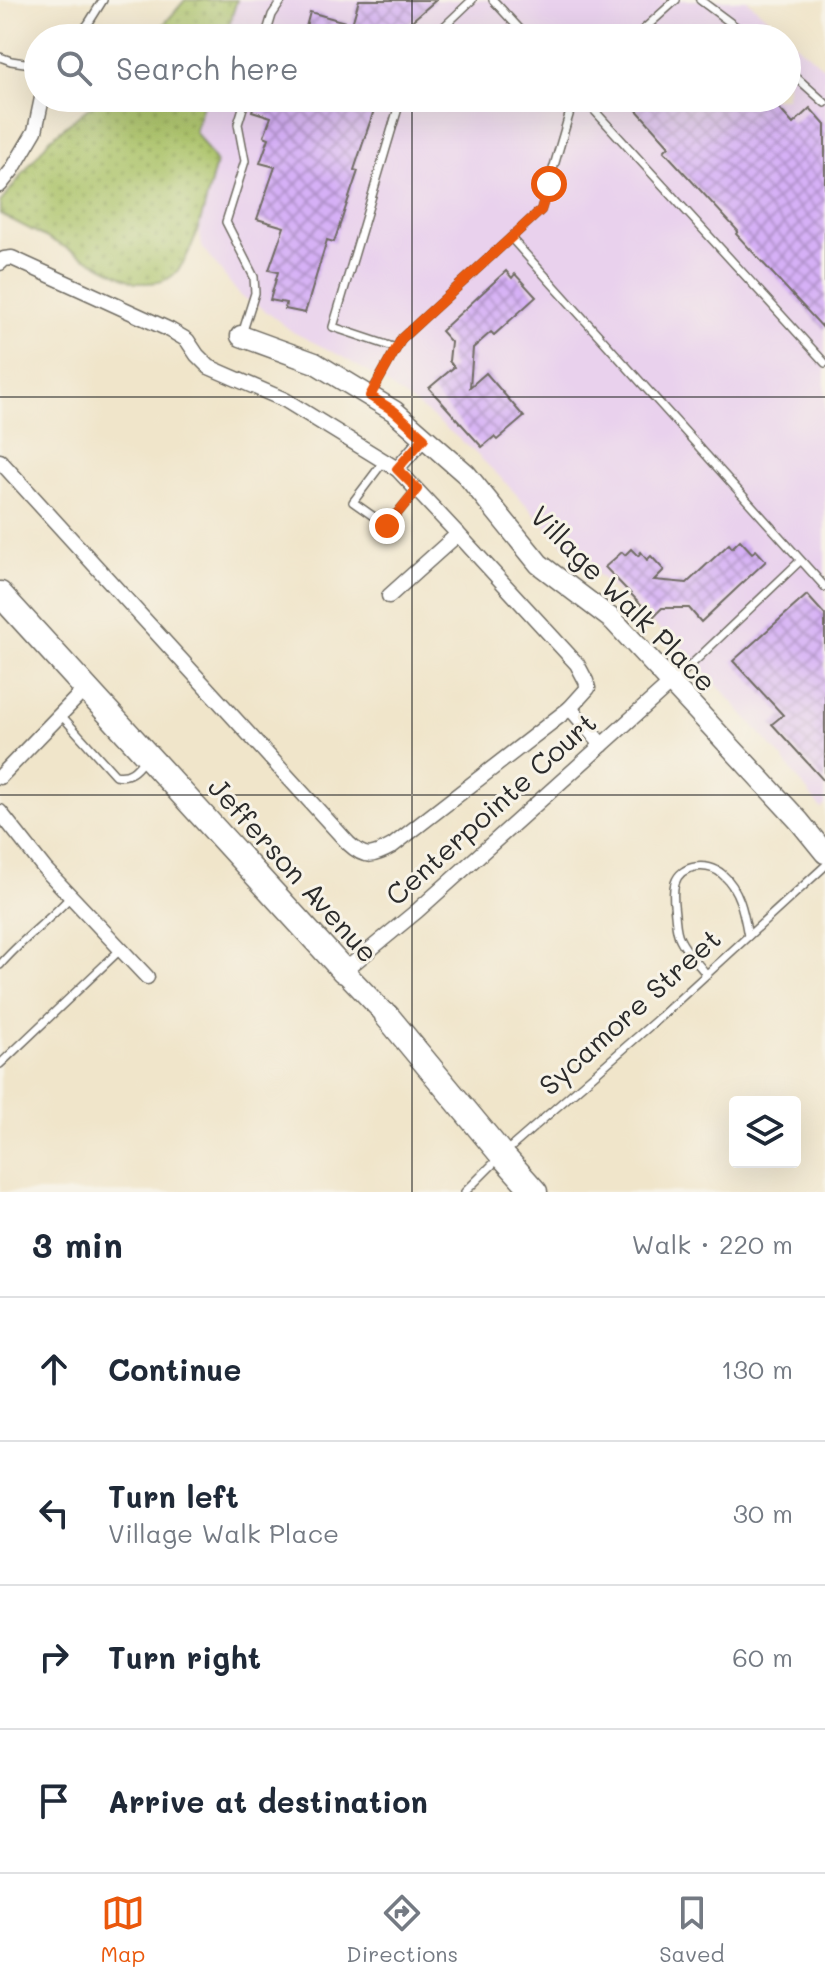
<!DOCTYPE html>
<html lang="en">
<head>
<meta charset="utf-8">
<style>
	body { margin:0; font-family:Mali,sans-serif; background:#f6f6f7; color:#1f2937 }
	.controls { position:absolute; right:24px; bottom:24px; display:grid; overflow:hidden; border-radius:8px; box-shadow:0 8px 32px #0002 }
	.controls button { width:72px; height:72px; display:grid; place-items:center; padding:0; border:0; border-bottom:2px solid #e0e1e3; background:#fff; color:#1f2937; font:40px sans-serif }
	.stop { position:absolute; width:24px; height:24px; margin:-18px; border:6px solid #ea580c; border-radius:50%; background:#fff }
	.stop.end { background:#ea580c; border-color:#fff; box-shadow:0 2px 8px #0008 }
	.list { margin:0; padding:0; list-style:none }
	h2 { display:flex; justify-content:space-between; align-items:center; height:104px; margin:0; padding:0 32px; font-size:34px }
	h2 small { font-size:26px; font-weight:400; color:#747a83 }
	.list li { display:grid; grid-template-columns:52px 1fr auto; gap:24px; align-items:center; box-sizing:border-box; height:144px; padding:0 32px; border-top:2px solid #e0e1e3 }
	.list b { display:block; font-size:30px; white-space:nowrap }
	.list p { margin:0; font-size:26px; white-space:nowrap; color:#747a83 }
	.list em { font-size:26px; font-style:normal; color:#747a83 }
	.icon { flex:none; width:44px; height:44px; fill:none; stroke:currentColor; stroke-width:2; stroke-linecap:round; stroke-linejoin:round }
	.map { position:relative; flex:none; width:825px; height:1192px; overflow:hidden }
	.search { position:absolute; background:#fff; box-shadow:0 8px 32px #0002; left:24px; right:24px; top:24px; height:88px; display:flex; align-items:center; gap:20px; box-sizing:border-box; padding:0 28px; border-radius:44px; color:#747a83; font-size:30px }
	.sheet { height:680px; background:#fff }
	nav { display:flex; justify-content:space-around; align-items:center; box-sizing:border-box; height:112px; border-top:2px solid #e0e1e3; background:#fff; font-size:22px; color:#747a83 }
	nav a { display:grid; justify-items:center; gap:4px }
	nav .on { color:#ea580c }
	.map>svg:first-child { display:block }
	.built { fill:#e9d1ed }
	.grass { fill:url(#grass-dots); stroke:#6a7649; stroke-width:2 }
	.building { fill:url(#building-cross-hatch) }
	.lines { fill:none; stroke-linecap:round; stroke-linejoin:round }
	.lane-casing { stroke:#706c63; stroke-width:10 }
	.street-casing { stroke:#706c63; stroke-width:17 }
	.secondary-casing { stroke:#706c63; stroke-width:23 }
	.primary-casing { stroke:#706c63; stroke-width:27 }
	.lane { stroke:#fff; stroke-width:7 }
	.street { stroke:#fff; stroke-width:14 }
	.secondary { stroke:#fff; stroke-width:20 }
	.primary { stroke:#fff; stroke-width:24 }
	.route { stroke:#ea580c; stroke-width:10 }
	.grid { fill:none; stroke:#2b2b2b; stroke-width:2; stroke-opacity:0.55 }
	.labels { text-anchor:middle; stroke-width:6; stroke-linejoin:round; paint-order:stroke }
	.street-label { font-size:28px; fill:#2b2b2b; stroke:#f7f3e8 }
</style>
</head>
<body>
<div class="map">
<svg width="825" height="1192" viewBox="0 0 825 1192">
	<defs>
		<pattern id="grass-dots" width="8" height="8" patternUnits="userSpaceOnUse" patternTransform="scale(2)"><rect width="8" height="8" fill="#aac267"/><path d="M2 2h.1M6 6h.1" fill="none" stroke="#8b9e55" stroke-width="1.8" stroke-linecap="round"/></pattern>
		<pattern id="building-cross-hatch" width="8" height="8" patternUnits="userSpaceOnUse" patternTransform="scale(2)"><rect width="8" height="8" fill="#d6b0f6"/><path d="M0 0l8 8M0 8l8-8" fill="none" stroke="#ae8fc7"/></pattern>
	</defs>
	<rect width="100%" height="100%" fill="#f7f3e8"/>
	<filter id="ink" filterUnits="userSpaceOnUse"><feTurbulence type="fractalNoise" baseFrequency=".0125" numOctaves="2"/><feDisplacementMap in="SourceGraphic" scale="16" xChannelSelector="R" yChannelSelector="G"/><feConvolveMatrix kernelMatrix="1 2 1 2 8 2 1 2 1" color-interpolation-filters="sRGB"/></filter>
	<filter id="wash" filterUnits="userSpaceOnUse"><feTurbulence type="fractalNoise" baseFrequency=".006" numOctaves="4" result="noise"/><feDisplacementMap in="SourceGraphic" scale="32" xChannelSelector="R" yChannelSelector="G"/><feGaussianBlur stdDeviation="1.8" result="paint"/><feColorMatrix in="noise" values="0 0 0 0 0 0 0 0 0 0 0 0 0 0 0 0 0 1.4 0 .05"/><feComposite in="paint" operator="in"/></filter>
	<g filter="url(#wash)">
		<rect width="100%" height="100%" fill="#f0e5ca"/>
		<polygon class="built" points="237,0 747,0 825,69 825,805 821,809 782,758 721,689 668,637 564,545 499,476 470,448 430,415 378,378 339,355 293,332 258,305 241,297 202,247 198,225 216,163 194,131 205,98 787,98 787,38 225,38"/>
		<g class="grass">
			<polygon points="185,0 237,0 225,38 152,38"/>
			<path d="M101,98H205L195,131L216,163C208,192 195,258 172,276C162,284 148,283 135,283L0,214V203L50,139Z"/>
		</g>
		<g id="blocks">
			<g class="building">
				<polygon points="359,0 436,0 392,38 303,38 310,12 352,24"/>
				<polygon points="256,98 378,98 354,170 358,171 334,242 327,240 305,313 285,309 286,303 270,300 278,272 269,270 284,227 257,219 275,167 260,163 269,138 264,136 271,117 252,111"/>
				<polygon points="626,98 770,98 793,124 810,108 825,125 825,330 736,234 738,231 664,151 669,146"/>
				<polygon points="506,271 512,278 515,274 536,297 494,335 491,332 473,348 470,387 486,373 524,417 497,440 494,437 482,447 429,388 454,367 449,361 451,342 441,331"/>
				<polygon points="740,540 752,553 756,550 766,561 701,622 689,608 662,608 653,617 605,567 622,552 625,555 631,549 638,556 641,552 647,560 651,556 664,570 654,580 687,583 729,544 732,548"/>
				<polygon points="807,595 825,615 825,782 772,724 783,715 733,661"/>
			</g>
		</g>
	</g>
	<g filter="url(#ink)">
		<use href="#blocks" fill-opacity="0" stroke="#706c63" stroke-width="2"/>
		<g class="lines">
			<g class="lane-casing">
				<g id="lane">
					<polyline points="493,0 528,38"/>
					<polyline points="700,0 751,38"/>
					<polyline points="76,38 88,24 103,0"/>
					<polyline points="265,38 272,15 282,0"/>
					<polyline points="432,38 472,0"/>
					<polyline points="634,38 676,0"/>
					<polyline points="0,57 11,61 38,65"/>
					<polyline points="787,69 825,103"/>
					<polyline points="583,98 825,363"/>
					<polyline points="511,238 825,587"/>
					<polyline points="242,334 255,293 254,277 226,222 245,161 238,124 246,98"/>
					<polyline points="396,348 333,327 401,98"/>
					<polyline points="371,394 402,338 541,210 574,98"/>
					<polyline points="384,461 353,502 387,526 417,489"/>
					<polyline points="674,681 800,561"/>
					<path d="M61,715L115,775C130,778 136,770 145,759"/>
					<path d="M0,965C21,940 49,921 71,896"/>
					<path d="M706,974C698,963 686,952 680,939C676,932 676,923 675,914C674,905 672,893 675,883C681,864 708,862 722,874C740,889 744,914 748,936"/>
					<polyline points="0,1064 120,950"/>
					<polyline points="465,1192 502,1155 660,1017 825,866"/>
				</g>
			</g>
			<g class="street-casing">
				<g id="street">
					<polyline points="0,185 12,170 35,131 42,98"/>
					<polyline points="0,263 4,259 12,258 170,330 187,340 197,355 209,367 285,400 397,469 458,534"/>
					<path d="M0,461L348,843C365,859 372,857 392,846L570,708"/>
					<polyline points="397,469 424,438"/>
					<polyline points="389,596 458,534 577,664 586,681 588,688 570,708 602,745"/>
					<polyline points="0,777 87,687"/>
					<polyline points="0,812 45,869 147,977"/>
					<polyline points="344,971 417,911 671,683"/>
				</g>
			</g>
			<g class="secondary-casing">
				<g id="secondary">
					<polyline points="241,336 315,363 394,411 466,474 539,564 613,620 799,821 825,853"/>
					<polyline points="344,971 387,1016"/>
				</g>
			</g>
			<g class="primary-casing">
				<g id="primary">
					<polyline points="0,594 344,971"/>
					<polyline points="387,1016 502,1155 535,1192"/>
				</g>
			</g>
			<use href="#lane" class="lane"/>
			<use href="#street" class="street"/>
			<use href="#secondary" class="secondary"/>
			<use href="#primary" class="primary"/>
		</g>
	</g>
	<g class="lines" filter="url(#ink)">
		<polyline class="route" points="387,526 417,489 397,469 424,438 394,411 370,396 402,338 541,210 549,184"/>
	</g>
	<path class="grid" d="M412,0V38M412,98V1192M0,397H825M0,795H825"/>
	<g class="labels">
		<g class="street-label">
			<text transform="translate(623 599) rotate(45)" y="10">Village Walk Place</text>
			<text transform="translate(491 809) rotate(-42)" y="10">Centerpointe Court</text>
			<text transform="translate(293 870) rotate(48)" y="10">Jefferson Avenue</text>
			<text transform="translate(630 1012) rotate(-42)" y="10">Sycamore Street</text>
		</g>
	</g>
</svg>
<div class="controls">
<button><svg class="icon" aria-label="layers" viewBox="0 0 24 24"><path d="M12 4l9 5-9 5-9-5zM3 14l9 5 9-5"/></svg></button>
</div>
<div class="stop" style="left:549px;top:184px"></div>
<div class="stop end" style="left:387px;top:526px"></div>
<div class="search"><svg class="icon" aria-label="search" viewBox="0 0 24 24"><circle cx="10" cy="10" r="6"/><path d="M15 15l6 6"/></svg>Search here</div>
</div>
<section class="sheet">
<h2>3 min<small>Walk · 220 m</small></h2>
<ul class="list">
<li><svg class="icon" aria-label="ahead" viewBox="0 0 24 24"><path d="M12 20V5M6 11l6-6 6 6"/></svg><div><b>Continue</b></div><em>130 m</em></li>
<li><svg class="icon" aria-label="left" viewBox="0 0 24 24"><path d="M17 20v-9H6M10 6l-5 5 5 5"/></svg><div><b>Turn left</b><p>Village Walk Place</p></div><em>30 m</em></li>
<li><svg class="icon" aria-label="right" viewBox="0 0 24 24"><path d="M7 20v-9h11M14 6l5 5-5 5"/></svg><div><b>Turn right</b></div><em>60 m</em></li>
<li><svg class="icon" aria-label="arrive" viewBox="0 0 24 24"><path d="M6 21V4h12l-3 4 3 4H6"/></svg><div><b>Arrive at destination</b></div></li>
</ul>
</section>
<nav>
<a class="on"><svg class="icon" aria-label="map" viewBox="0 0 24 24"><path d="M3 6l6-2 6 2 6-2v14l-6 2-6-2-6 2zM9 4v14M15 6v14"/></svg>Map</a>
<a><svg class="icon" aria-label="directions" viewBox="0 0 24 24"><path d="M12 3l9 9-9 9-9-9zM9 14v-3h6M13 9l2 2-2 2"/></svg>Directions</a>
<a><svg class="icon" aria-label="saved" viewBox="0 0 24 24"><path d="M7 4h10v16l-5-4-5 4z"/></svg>Saved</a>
</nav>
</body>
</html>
